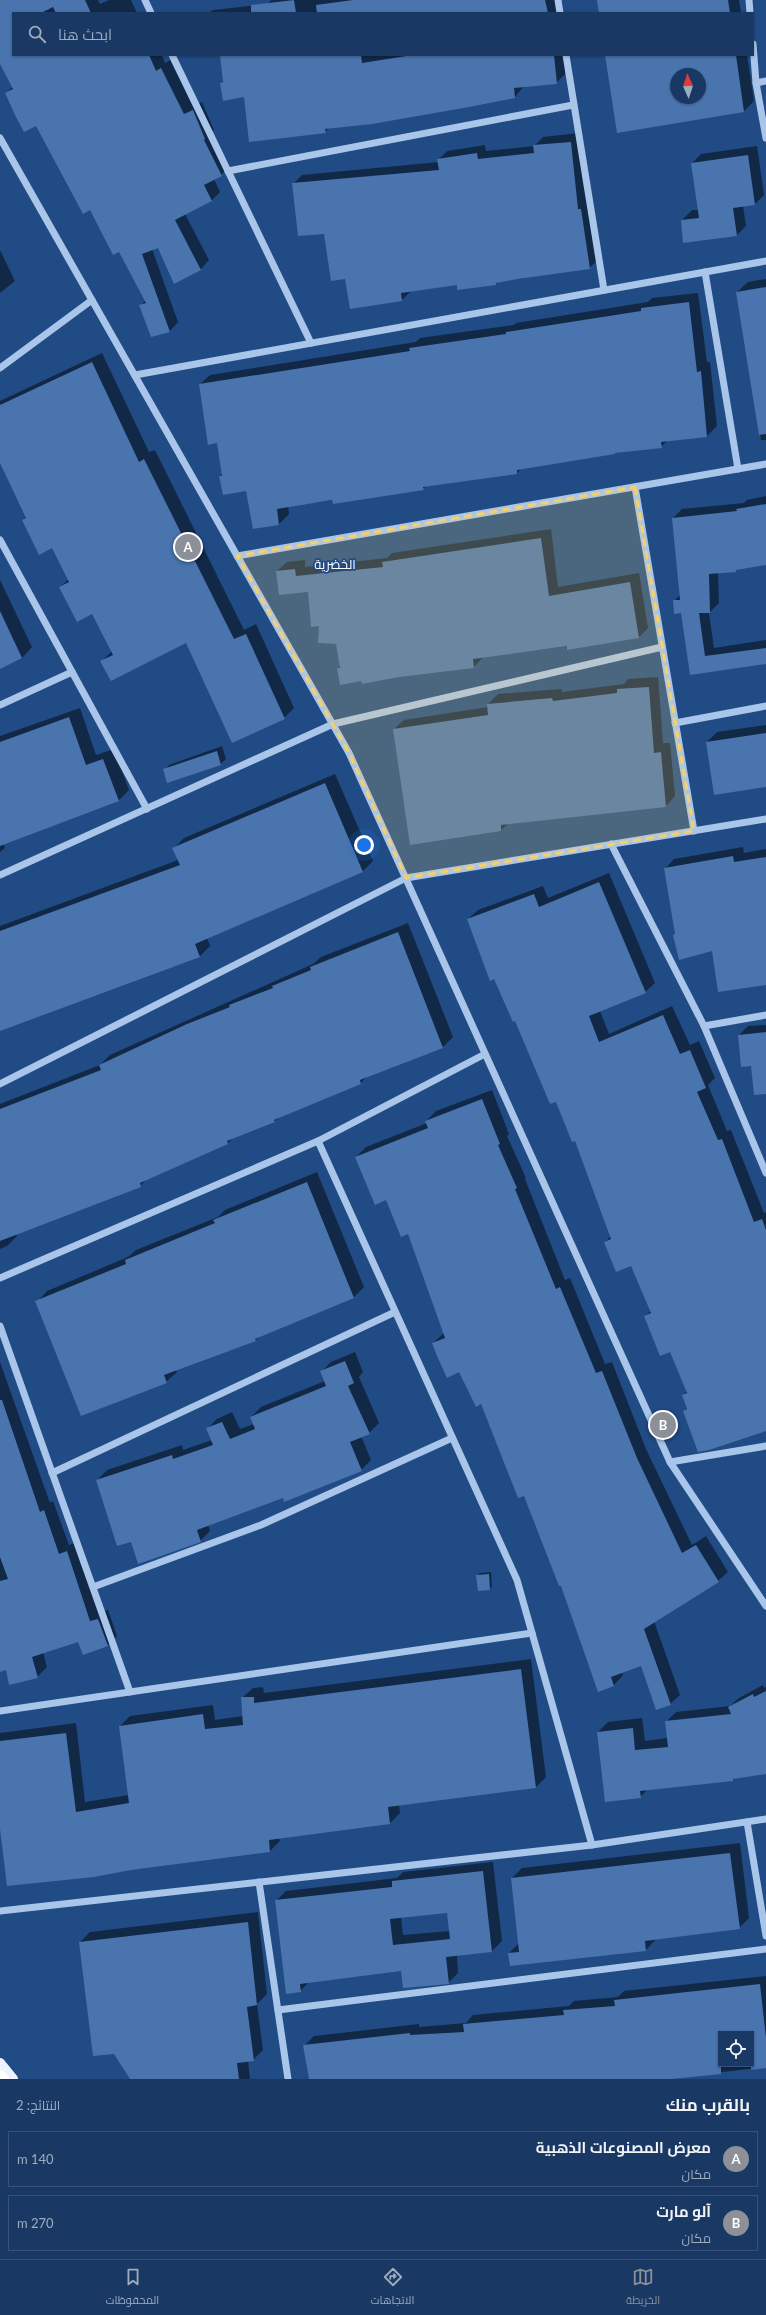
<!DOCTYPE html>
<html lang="ar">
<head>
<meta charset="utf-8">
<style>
	body { margin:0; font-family:Lato,Cairo,sans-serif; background:#223f6a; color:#f1f3f6; direction:rtl }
	.controls { position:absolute; right:12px; bottom:12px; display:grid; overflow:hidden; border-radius:0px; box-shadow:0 1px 3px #0004 }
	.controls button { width:36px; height:36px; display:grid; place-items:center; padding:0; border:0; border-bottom:1px solid #375278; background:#193864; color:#f1f3f6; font:20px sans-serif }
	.compass { position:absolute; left:670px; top:68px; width:36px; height:36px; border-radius:50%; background:#193864; box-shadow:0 1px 3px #0004; rotate:357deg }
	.you { position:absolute; left:364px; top:845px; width:14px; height:14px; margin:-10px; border:3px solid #fff; border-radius:50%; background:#1a73e8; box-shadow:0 0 0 6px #1a73e833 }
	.badge { display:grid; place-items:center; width:26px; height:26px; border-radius:50%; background:#8c9099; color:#fff; font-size:13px; font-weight:700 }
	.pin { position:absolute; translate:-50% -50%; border:2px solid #fff; box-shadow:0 1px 4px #0006 }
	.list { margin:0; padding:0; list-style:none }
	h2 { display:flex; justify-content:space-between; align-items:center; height:52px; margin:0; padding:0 16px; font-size:17px }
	h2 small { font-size:13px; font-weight:400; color:#9facbf }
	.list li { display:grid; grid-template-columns:26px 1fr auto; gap:12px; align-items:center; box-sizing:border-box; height:56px; margin:0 8px 8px; padding:0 8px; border:1px solid #375278; border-radius:0px }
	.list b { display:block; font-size:15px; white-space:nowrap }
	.list p { margin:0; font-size:13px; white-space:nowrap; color:#9facbf }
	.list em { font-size:13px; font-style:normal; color:#9facbf }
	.icon { flex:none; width:22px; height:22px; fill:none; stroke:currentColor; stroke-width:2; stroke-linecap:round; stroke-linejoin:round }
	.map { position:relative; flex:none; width:766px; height:2079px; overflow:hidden; direction:ltr }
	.search { position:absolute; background:#193864; box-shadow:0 1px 3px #0004; left:12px; right:12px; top:12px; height:44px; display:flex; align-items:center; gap:10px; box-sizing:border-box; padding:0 14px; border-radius:0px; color:#9facbf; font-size:15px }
	.sheet { height:180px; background:#193864 }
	nav { display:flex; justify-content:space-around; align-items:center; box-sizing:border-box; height:56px; border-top:1px solid #375278; background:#193864; font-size:11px; color:#9facbf }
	nav a { display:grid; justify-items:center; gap:2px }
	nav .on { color:#8c9099 }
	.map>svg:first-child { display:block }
	.shadow { fill:#0007; fill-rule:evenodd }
	.building { fill:#4974ae; fill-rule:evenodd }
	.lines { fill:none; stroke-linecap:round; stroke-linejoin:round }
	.minor { stroke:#a9c5e9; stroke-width:7 }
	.major { stroke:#edf3fe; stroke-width:10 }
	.highway { stroke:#fff; stroke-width:12 }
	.marked { fill:#f6d06a; fill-opacity:0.2; stroke:#f6d06a; stroke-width:3; stroke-dasharray:8 5; stroke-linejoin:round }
	.labels { text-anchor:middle; stroke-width:3.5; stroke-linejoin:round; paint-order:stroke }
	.neighbourhood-label { font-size:13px; fill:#fff; stroke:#214b85 }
</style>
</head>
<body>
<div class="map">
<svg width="766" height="2079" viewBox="0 0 766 2079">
	<rect width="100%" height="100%" fill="#214b85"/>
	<g class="shadow">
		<polygon points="0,0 98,0 100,4 109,0 131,0 137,13 13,13 13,55 162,55 165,63 170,60 193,106 202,102 214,130 212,131 230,166 221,175 214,179 220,192 211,201 185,214 209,260 201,269 175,282 159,246 152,249 178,322 170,331 151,336 140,306 146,300 119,250 37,125 6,94 13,86 0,62"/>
		<polygon points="271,0 556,0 559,13 209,13 213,10 268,4"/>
		<polygon points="598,0 739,0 741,13 600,13"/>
		<polygon points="221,55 564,55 565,74 556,83 524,86 515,97 330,127 325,132 221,83 224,80"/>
		<path d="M606,55H747L754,101L744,111L618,131ZM676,74H700V98H676Z"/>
		<polygon points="579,133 598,260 589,268 498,282 496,284 458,284 411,291 402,300 346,278 324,233 293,184 302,175 439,162 438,160 447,151 485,145 486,151 534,146 543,137"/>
		<polygon points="757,146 764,195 755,204 743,206 746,226 737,235 682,220 692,210 699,210 692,163 701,154"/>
		<polygon points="0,250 15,281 0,293"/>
		<polygon points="766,279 766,440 761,440 737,292 748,282"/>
		<polygon points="698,293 707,362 710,362 717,426 707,436 668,440 661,447 617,452 522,468 517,473 427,485 423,489 288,506 289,514 279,524 254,528 247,490 220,476 223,474 218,442 200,384 210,375 416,342 420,338 514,325 516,323 648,302 652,298"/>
		<polygon points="102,353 149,452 155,450 244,630 256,624 294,708 284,718 187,642 102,661 112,651 93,613 60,587 69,579 52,547 23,520 27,516 0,460 0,401"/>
		<polygon points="766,496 766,564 718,573 719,603 709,613 714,648 766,640 766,663 690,673 682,612 674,601 680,595 673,518 682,509 744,503 747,500"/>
		<polygon points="551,529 558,587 639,573 648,628 639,637 483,657 474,667 362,680 338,668 341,665 337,643 320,625 308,591 277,571 287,562 305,560 305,567 387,558 392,553"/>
		<polygon points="0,580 32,647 22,658 0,668"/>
		<polygon points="658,677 663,743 670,743 675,796 666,806 508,824 501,830 394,729 404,720 488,707 488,704 498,694 562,689 562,692 624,684 628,679"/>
		<polygon points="80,708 96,755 114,749 129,790 119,800 3,843 5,848 0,852 0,736"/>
		<polygon points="766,725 766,786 707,742 717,732"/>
		<polygon points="222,746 226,759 221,764 168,782 164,770 169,765"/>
		<polygon points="335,774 373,861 363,871 207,938 210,946 200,956 0,1030 0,926 178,860 173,849 184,838"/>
		<polygon points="743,847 744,853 766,849 766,984 713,950 676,933 665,869 674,859"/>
		<polygon points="609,873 655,983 645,992 600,1011 609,1034 672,1006 690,1045 699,1041 715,1078 708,1085 727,1131 731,1130 764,1213 766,1212 766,1430 684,1411 687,1408 683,1395 687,1391 670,1351 645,1316 651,1311 632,1265 605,1242 611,1236 575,1139 468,919 478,910 543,886 548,898"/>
		<polygon points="408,923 453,1037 443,1047 367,1076 361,1083 280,1117 275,1121 233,1138 228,1143 148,1178 140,1186 16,1234 17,1236 7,1246 0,1249 0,1104 100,1065 110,1055 313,964 321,957"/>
		<polygon points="766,1025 766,1093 739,1035 748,1026"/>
		<polygon points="492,1090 509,1134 507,1136 526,1178 525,1179 565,1280 570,1278 605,1364 612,1362 646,1449 692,1545 706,1536 728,1572 718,1581 654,1621 680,1695 670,1704 642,1665 622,1672 623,1675 614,1685 598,1690 561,1584 524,1494 482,1403 460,1371 433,1343 444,1333 409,1232 356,1157 366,1147 427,1123 426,1121 436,1111"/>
		<polygon points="317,1172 364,1287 354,1297 260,1336 256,1340 176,1369 177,1372 166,1382 37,1302 47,1291 128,1257 136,1250 218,1217 225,1210"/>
		<polygon points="355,1352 363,1372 359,1377 379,1423 369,1433 361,1436 371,1460 361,1470 208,1524 210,1531 200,1541 131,1541 97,1480 107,1470 182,1445 183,1450 212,1440 207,1429 217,1419 232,1412 240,1429 254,1424 251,1417 261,1407 325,1381 321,1372 331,1362"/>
		<polygon points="0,1362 50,1503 53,1501 69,1545 77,1542 100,1612 108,1610 117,1636 107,1646 79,1641 43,1652 47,1667 37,1677 6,1669 0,1671"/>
		<polygon points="491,1572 492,1586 490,1589 477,1575 480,1573"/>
		<polygon points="531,1659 546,1777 536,1787 399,1805 400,1813 390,1823 279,1837 280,1841 270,1851 0,1821 0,1733 76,1723 85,1802 129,1795 120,1726 130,1716 213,1705 215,1720 243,1716 242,1698 253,1688 263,1687 264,1693"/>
		<polygon points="763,1685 764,1688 766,1687 766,1773 735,1777 733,1780 648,1789 640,1797 598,1732 608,1722 642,1718 645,1741 668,1738 666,1722 676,1712 730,1706 739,1698"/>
		<polygon points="740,1843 749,1918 739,1928 656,1939 646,1950 509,1953 519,1943 512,1878 522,1868"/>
		<path d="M493,1862L502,1941L492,1951L457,1955L458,1973L448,1983L402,1970L309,1982L300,1991L276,1901L286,1891L397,1878L403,1872ZM448,1912L450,1931L403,1935L401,1917Z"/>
		<polygon points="258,1912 267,1994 257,2004 263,2050 253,2060 248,2061 250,2079 131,2079 80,1942 90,1932"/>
		<path d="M766,1976V2067L663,2079H310L305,2045L314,2036L419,2024V2027L466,2023L473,2015L569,2006L574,2001L618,1997L624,1991ZM721,2034H751V2064H721Z"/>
	</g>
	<g class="building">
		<polygon points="0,0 85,0 91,13 56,13 53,7 41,13 13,13 13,55 149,55 156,71 161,68 184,114 193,110 205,139 204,140 222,176 204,185 212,201 175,220 201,270 174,284 158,248 142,254 170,332 151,337 139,305 146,303 119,252 113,255 90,210 83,214 36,126 24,132 16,117 5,93 13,89 0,64"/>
		<polygon points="294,0 296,13 251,13 251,5"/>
		<polygon points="353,0 545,0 548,13 317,13 316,5"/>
		<polygon points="597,0 728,0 730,13 599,13"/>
		<polygon points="220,55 361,55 362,63 413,55 554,55 557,84 514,88 515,98 469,107 372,124 325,129 326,133 249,142 244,97 223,101 220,83 223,82"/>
		<path d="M605,55H736L744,112L617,133ZM676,74H700V98H676Z"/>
		<polygon points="571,142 578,209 581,209 590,269 518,279 496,283 496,285 457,290 457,285 401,293 402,301 350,309 345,279 331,281 324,234 298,236 292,183 439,170 437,159 477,153 478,159 534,153 533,145"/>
		<polygon points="748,155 755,205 733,208 737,236 683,243 681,220 699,218 691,163"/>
		<polygon points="766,287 766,434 759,435 736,292"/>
		<polygon points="689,302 697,372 701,371 707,437 661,442 662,448 615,453 615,454 517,470 517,474 423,487 424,490 333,504 332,500 277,509 279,525 253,529 246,491 223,495 219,476 222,476 217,443 208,445 199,384 410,351 409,348 506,334 506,332 641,311 641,308"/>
		<polygon points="92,362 139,462 144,459 234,639 246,634 285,719 232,743 186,643 111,681 100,661 113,655 92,614 77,622 59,587 69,582 52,548 39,555 22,520 26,518 0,463 0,405"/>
		<polygon points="766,504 766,565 736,570 736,572 709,574 710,613 699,613 705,656 766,648 766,664 690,675 681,613 674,614 673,600 680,600 672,518 737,511 736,509"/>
		<polygon points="541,538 549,596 630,582 639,638 567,650 567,646 473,659 474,668 399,677 362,684 361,681 340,685 337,668 340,668 336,644 318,643 319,626 311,627 308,592 279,595 276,571 295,569 296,576 383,567 382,562"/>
		<polygon points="0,611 22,658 0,669"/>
		<polygon points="649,687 654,753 661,752 666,807 501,825 501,831 410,845 393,729 488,715 487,704 552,698 553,701 617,693 617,689"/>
		<polygon points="69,717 86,765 103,759 119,801 0,846 0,742"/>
		<polygon points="766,733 766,787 714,795 706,742"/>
		<polygon points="217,751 221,765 167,783 163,769"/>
		<polygon points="325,783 363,872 195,944 200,957 0,1031 0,931 180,865 172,848"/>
		<polygon points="733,856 734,862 766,857 766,985 718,992 712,951 679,960 673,935 675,934 664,868"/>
		<polygon points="599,882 646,993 589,1016 599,1042 663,1015 680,1054 690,1050 706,1088 697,1092 718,1140 722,1139 754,1222 762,1219 766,1230 766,1431 709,1450 698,1452 683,1411 687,1409 682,1395 687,1393 670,1352 660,1356 644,1316 651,1313 631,1266 616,1272 604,1242 611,1239 575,1141 572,1142 556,1102 550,1104 515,1021 513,1022 494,979 490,981 467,919 534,894 539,907"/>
		<polygon points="398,932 443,1048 360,1080 361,1084 274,1120 275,1122 227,1141 228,1144 140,1183 141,1187 0,1241 0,1109 101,1070 99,1065 187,1024 230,1007 229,1005 273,988 272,986 311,970 310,967"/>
		<polygon points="766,1032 766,1094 754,1095 751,1066 741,1067 738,1035"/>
		<polygon points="482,1099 500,1144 498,1145 517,1188 515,1189 556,1289 560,1287 596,1373 602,1371 637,1458 682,1553 696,1545 719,1582 644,1629 671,1705 656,1710 641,1666 611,1677 614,1686 598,1692 561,1586 559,1586 524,1496 518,1498 481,1404 476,1407 459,1372 447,1378 437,1356 432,1343 445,1338 408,1234 401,1237 386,1200 375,1205 355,1157 428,1128 425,1121"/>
		<polygon points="307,1182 354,1298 255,1339 256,1341 164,1375 167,1383 81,1416 35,1301 126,1264 125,1260 215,1223 213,1220"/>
		<polygon points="345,1361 354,1383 348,1386 370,1434 350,1442 362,1471 284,1502 283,1498 197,1530 201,1542 138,1564 131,1542 117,1546 96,1480 172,1455 173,1459 213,1445 206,1428 222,1422 230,1439 255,1429 250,1417 326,1386 320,1371"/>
		<polygon points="0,1400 2,1400 40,1512 44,1510 59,1554 67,1551 90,1621 98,1619 108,1646 83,1655 78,1642 32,1657 38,1678 9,1685 6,1670 0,1672 0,1581 8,1579 0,1557"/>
		<polygon points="489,1574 490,1590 478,1591 476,1575"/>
		<polygon points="521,1669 536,1788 388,1807 390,1824 269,1840 270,1852 131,1870 94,1877 7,1886 0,1829 0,1741 66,1733 76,1812 129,1803 119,1726 203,1714 205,1729 243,1725 241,1697 254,1697 254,1703"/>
		<polygon points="766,1691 766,1774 733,1779 733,1781 640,1791 641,1798 605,1802 597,1732 633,1728 635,1750 668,1747 665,1721 731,1714 728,1707 753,1694 754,1697"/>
		<polygon points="730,1853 740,1929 645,1941 646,1951 510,1966 508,1953 519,1952 511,1878"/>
		<path d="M483,1871L492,1952L446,1957L449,1984L403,1988L401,1971L300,1984L301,1992L286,1994L275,1900L392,1887V1881ZM447,1913L450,1939L393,1945L390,1919Z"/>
		<polygon points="248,1922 257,2005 247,2007 254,2061 237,2063 239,2079 130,2079 114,2054 93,2056 79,1942"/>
		<polygon points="760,1984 766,2038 766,2068 751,2070 751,2034 721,2034 721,2074 672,2079 309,2079 303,2045 410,2033 410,2035 464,2032 463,2024 564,2015 563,2010 615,2006 614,2000"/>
	</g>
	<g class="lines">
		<g class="minor">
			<polyline points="145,0 151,13"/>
			<polyline points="558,0 560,13"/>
			<polyline points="749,0 750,13"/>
			<polyline points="753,44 756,83 766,81"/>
			<polyline points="172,55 311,343"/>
			<polyline points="566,55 604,290"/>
			<polyline points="756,83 766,138"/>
			<polyline points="0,138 349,753 670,1462 766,1606"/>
			<polyline points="228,171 573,105"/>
			<polyline points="705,272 738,469"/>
			<polyline points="0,368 92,300"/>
			<polyline points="135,375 766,261"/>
			<polyline points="635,487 694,831"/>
			<polyline points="0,540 147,809"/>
			<polyline points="237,556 766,464"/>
			<polyline points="0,705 72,672"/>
			<polyline points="675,723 766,706"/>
			<polyline points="611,844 704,1026 766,1173"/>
			<polyline points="0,875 333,724 662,647"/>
			<polyline points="704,1026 766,1015"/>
			<polyline points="0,1084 406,878 766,819"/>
			<polyline points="318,1141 517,1580 592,1845"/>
			<polyline points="0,1278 318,1141 485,1054"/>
			<polyline points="0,1326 130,1692"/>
			<polyline points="670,1462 766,1446"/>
			<polyline points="52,1473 395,1312"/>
			<polyline points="93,1587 261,1525 452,1438"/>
			<polyline points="0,1711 532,1633"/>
			<polyline points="747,1822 766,1936"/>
			<polyline points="259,1882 288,2079"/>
			<polyline points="0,1911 592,1845 766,1819"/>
			<polyline points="278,2010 766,1949"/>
		</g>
		<polyline class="major" points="0,2063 13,2079"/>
		<polyline class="highway" points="0,2076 3,2079"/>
	</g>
	<path class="marked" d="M635,487L694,831L406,878L349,753L237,556Z"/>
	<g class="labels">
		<g class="neighbourhood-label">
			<text x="335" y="569">الخضرية</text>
		</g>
	</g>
</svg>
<div class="controls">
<button><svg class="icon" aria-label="locate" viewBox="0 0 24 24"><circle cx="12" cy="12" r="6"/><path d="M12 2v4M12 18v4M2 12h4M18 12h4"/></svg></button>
</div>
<svg class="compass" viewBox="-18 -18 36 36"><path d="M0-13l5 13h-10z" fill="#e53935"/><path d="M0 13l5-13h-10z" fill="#9facbf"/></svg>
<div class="you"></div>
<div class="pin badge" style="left:188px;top:547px">A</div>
<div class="pin badge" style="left:663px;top:1425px">B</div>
<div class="search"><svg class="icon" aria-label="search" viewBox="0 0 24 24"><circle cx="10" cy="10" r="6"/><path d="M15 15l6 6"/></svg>ابحث هنا</div>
</div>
<section class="sheet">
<h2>بالقرب منك<small>النتائج: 2</small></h2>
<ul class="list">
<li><span class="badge">A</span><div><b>معرض المصنوعات الذهبية</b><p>مكان</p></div><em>140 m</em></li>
<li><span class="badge">B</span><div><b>آلو مارت</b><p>مكان</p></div><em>270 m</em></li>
</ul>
</section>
<nav>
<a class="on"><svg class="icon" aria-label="map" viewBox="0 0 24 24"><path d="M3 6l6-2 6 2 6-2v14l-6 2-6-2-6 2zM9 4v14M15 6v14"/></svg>الخريطة</a>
<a><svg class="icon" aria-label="directions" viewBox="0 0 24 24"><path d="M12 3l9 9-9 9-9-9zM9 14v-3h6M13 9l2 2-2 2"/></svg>الاتجاهات</a>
<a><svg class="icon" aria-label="saved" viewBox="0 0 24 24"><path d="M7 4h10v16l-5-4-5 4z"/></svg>المحفوظات</a>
</nav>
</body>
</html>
